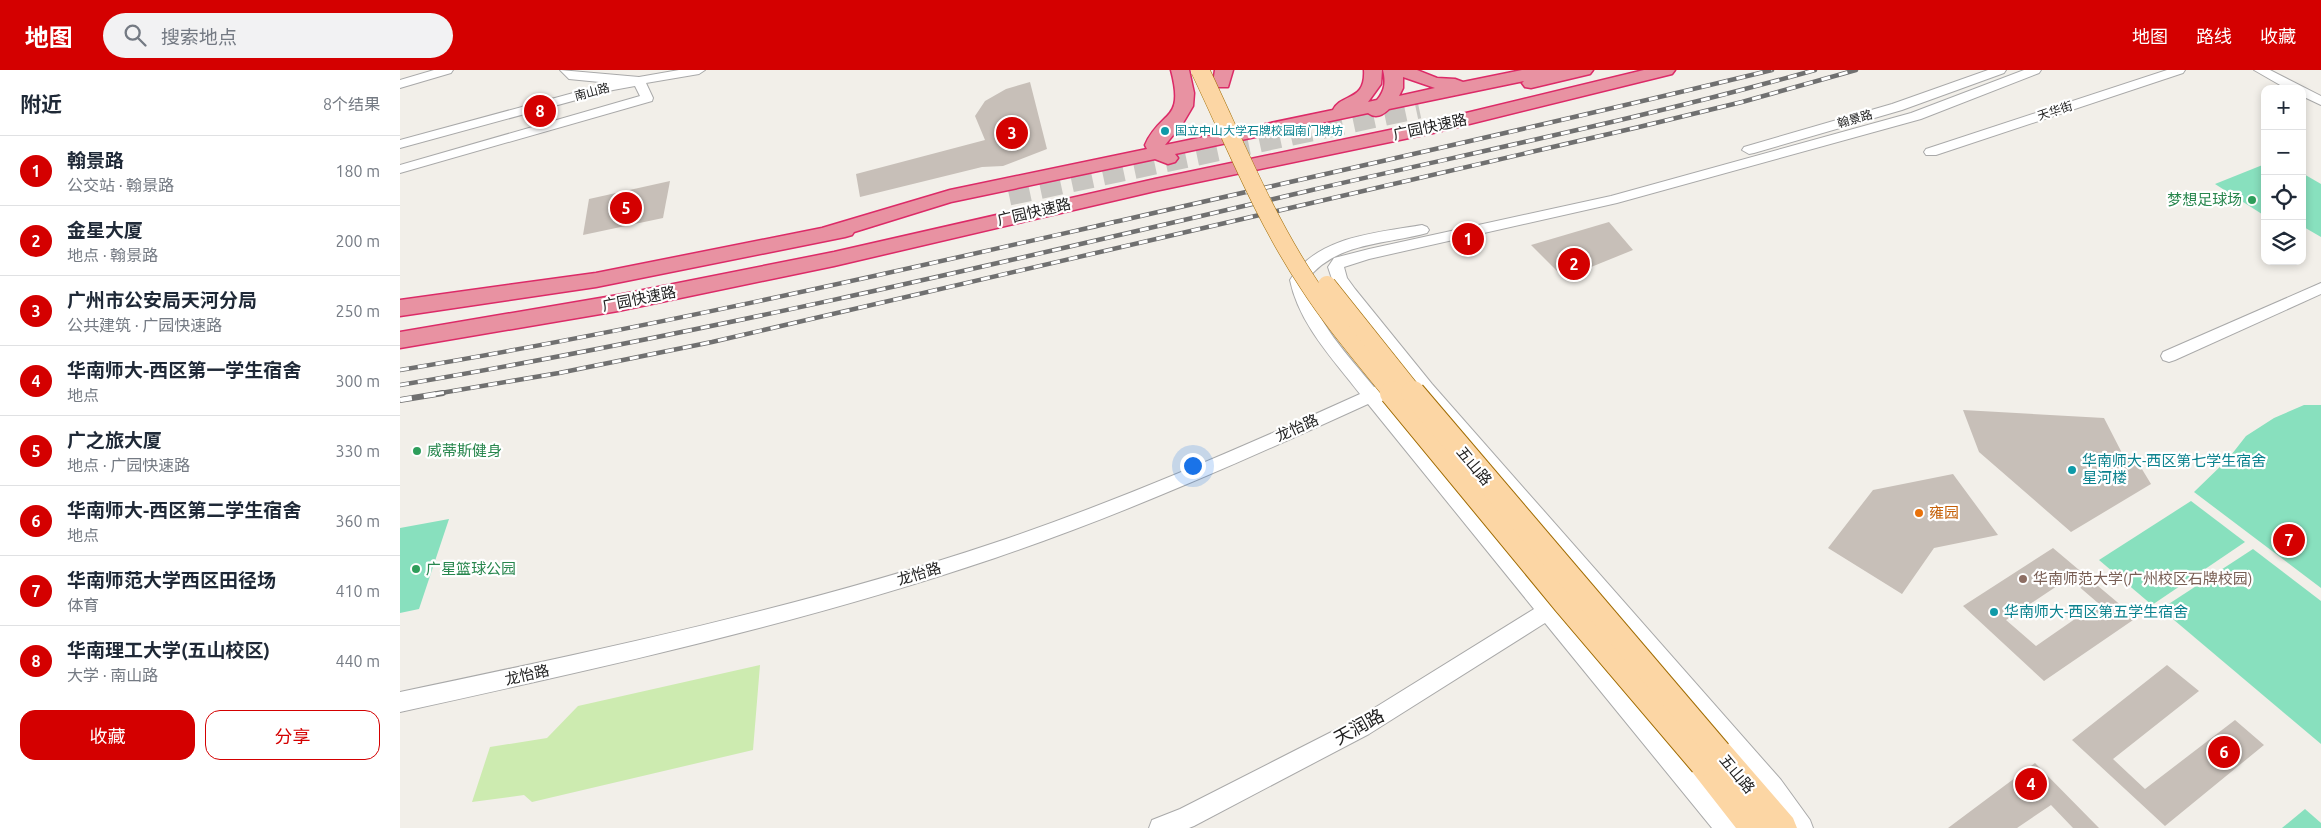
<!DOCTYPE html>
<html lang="zh">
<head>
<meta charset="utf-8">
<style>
	body { margin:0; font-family:Ubuntu,"Noto Sans SC",sans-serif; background:#f2f2f3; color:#1f2937 }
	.controls { position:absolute; right:15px; top:15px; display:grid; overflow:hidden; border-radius:10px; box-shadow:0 2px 8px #0003 }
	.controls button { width:45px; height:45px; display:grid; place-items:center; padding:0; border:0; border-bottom:1px solid #e0e1e3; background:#fff; color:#1f2937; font:25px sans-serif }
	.you { position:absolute; left:792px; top:395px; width:18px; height:18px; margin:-12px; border:4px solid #fff; border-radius:50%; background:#1a73e8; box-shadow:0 0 0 8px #1a73e833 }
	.badge { display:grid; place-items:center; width:32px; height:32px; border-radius:50%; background:#d40000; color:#fff; font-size:16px; font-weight:700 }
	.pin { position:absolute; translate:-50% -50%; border:2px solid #fff; box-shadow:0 1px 5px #0006 }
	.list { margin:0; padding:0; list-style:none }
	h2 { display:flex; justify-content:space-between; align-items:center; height:65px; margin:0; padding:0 20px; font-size:21px }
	h2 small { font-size:16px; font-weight:400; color:#747a83 }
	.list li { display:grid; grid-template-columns:32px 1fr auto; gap:15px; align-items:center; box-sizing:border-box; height:70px; padding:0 20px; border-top:1px solid #e0e1e3 }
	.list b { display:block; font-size:19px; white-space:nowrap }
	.list p { margin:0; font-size:16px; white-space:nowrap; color:#747a83 }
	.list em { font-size:16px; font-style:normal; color:#747a83 }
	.actions { display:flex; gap:10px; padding:15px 20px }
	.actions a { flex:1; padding:11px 0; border:1px solid #d40000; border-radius:15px; text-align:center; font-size:18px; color:#d40000 }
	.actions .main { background:#d40000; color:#fff }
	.icon { flex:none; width:28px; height:28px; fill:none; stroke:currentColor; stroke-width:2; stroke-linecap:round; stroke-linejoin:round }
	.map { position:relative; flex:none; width:1921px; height:758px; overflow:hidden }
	header { display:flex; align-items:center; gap:30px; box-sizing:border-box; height:70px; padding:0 25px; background:#d40000; color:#fff }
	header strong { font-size:24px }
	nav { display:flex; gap:28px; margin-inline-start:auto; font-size:18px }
	.search { width:350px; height:45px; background:#f2f2f3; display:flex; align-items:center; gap:12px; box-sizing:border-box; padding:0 18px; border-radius:28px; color:#747a83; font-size:19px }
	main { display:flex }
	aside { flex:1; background:#fff }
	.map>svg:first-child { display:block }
	.grass { fill:#cdebb0 }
	.pitch { fill:#88e0be }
	.building { fill:#c7bfb8; fill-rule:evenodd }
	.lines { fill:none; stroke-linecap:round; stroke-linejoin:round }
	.highway-tunnel { stroke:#c8c6c1; stroke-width:21; stroke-dasharray:21 11; stroke-linecap:butt }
	.minor-casing { stroke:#a9a9a9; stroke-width:2 }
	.major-casing { stroke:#a06b00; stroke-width:3 }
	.highway-casing { stroke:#dc2a67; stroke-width:3 }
	.minor { fill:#fff; fill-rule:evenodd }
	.major { fill:#fcd6a4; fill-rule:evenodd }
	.highway { fill:#e892a2; fill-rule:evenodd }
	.rail-far1-casing { stroke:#707070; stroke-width:4.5 }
	.rail-casing { stroke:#707070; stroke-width:6 }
	.rail-far1 { stroke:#fff; stroke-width:3; stroke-dasharray:9; stroke-linecap:butt }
	.rail { stroke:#fff; stroke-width:4.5; stroke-dasharray:12; stroke-linecap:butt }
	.major-bridge-far1-casing { stroke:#a06b00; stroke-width:19; stroke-linecap:butt }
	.major-bridge-casing { stroke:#a06b00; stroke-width:26; stroke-linecap:butt }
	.major-bridge-far1 { stroke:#fcd6a4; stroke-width:18 }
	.major-bridge { stroke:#fcd6a4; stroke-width:24 }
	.culture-dot { fill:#0f9aa8; stroke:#fff; stroke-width:2 }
	.leisure-dot { fill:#2e9e5b; stroke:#fff; stroke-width:2 }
	.food-dot { fill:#e8710a; stroke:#fff; stroke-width:2 }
	.education-dot { fill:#8d6e63; stroke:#fff; stroke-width:2 }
	.labels { text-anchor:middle; stroke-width:4.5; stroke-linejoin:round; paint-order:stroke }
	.far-street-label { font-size:12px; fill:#222; stroke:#fff }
	.far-culture-label { font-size:12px; fill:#0d838f; stroke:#fff; text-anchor:start }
	.street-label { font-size:15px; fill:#222; stroke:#fff }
	.leisure-label { font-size:15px; fill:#27864d; stroke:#fff; text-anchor:start }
	.culture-label { font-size:15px; fill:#0d838f; stroke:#fff; text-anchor:start }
	.food-label { font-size:15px; fill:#c56008; stroke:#fff; text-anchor:start }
	.education-label { font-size:15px; fill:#785e54; stroke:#fff; text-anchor:start }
	.near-street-label { font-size:18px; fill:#222; stroke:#fff }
</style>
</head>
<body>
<header>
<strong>地图</strong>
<div class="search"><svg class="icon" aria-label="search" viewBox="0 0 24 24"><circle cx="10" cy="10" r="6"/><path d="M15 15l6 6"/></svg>搜索地点</div>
<nav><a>地图</a><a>路线</a><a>收藏</a></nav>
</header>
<main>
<aside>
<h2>附近<small>8个结果</small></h2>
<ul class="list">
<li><span class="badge">1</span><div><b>翰景路</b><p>公交站 · 翰景路</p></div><em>180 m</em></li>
<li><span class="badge">2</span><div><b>金星大厦</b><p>地点 · 翰景路</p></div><em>200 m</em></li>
<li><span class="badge">3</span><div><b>广州市公安局天河分局</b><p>公共建筑 · 广园快速路</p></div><em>250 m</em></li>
<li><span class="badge">4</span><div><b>华南师大-西区第一学生宿舍</b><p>地点</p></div><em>300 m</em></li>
<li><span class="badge">5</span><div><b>广之旅大厦</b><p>地点 · 广园快速路</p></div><em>330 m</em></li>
<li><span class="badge">6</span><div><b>华南师大-西区第二学生宿舍</b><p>地点</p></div><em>360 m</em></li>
<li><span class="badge">7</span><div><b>华南师范大学西区田径场</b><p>体育</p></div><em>410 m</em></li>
<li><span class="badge">8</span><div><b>华南理工大学(五山校区)</b><p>大学 · 南山路</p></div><em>440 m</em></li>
</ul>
<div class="actions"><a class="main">收藏</a><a>分享</a></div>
</aside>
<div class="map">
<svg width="1921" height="758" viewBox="0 0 1921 758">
	<rect width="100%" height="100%" fill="#f2efe9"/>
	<polygon class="grass" points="360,595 353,680 132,732 124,725 72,732 90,677 147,668 178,636"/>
	<g class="pitch">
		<polygon points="1865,94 1865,146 1815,114"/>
		<polygon points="1902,103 1921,114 1921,167 1902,156"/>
		<polygon points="1904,335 1921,335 1921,518 1794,422 1828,389 1846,366 1874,348"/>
		<polygon points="1791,431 1845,472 1752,535 1699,490"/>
		<polygon points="49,449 19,539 0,543 0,458"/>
		<polygon points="1853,479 1921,531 1921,674 1761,539"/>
		<polygon points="1905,739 1921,753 1921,758 1882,758"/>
	</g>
	<g class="building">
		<polygon points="630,12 647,79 603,96 582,97 460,127 456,104 585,70 575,46 585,31 606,19"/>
		<polygon points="270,111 263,148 183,165 189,129"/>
		<polygon points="1209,152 1233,180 1164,208 1131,175"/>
		<polygon points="1563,340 1704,348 1722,383 1734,386 1751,414 1671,462 1579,382"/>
		<polygon points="1553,404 1598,465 1534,478 1502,524 1428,478 1473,420"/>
		<path d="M1653,478L1736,548L1644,611L1563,536ZM1669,508L1698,533L1636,576L1606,550Z"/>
		<polygon points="1767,595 1799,621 1713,689 1745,719 1835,650 1864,675 1765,756 1672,670"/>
		<polygon points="1635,693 1699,758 1673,758 1651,735 1617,758 1548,758"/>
	</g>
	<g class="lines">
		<polyline class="highway-tunnel" points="609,125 1019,38"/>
		<g class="minor-casing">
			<g id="minor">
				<polygon points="34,0 53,0 51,3 0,18 0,10"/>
				<polygon points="160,0 239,7 279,0 305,0 299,4 246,13 253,28 252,31 0,103 0,95 240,26 235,16 213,20 0,78 0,70 210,13 169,9"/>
				<polygon points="1588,0 1606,0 1604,3 1502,40 1354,83 1349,84 1342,80 1344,77 1492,34"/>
				<polygon points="1624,0 1641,0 1639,3 1521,49 1217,133 969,189 944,197 947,208 955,219 1032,314 1381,710 1410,750 1413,758 1388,758 1365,726 1020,322 945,227 932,209 928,197 934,188 969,179 1211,126 1511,43"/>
				<polygon points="1767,0 1785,0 1783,3 1536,85 1526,85 1524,82 1526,79"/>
				<polygon points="1854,0 1870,0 1921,26 1921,35 1902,26 1902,19 1887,19"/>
				<path d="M1022,155L1027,157L1029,160L1027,163C984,175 935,172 906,211C915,252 948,285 974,317L981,315L987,317L989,321L982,328L1334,750L1337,758H1312L1145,553L969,664L794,756L789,758H749L752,750L780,739L955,650L1134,539L968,334C845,390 722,445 595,488C400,554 200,598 0,642V622C200,580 400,538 594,473C719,431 840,378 960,324C933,289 899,254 890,210C917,166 976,163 1022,155Z"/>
				<polygon points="1921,213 1921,224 1775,290 1769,292 1763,290 1761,286 1763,282"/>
			</g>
		</g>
		<g class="major-casing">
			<polygon id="major" points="1319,670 1328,673 1393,748 1397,758 1336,758 1293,703 1289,694 1293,685 1302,681 1306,683 1310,673"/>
		</g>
		<g class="highway-casing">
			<g id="highway">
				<path d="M771,0H789L794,23L793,36L783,53L765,75L933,40C941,23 966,32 964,0H982L981,14L968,32L977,30C985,21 986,12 983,0H1017L1037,8L1055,9L1063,12L1122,0H1193L1190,4L1131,18L1125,17L1122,13L1124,11L989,39C983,45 976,49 968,43L775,84L778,88L775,92L768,94L755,89L551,132L454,162L452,165L445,167L196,217L0,246V230L196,203L422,158L550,120L747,79L745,75C761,39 785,53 771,0ZM1003,7L1035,18L999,26L1003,18Z"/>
				<polygon points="815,0 833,0 828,17 816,17 813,13"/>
				<polygon points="1244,0 1275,0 1272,4 1033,63 755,121 434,196 218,241 0,278 0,262 218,225 434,182 755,109 1033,51"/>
			</g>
		</g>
		<use href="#minor" class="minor"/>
		<use href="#major" class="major"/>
		<use href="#highway" class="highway"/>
		<g class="rail-far1-casing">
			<g id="rail-far1">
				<path d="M0,300C241,260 480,205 719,151C937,101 1155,53 1372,0"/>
				<path d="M0,315C307,263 609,191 912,120C1080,81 1249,47 1415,0"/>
				<polyline points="35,324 159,303 312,272 1239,57 1342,32 1456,0"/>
			</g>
		</g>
		<g class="rail-casing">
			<polyline id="rail" points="0,330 43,323"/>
		</g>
		<use href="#rail-far1" class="rail-far1"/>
		<use href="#rail" class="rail"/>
		<g class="major-bridge-far1-casing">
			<g id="major-bridge-far1">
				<path d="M800,0C834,71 864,147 908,213C933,252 964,288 993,324"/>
				<polyline points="927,215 1014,324"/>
			</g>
		</g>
		<g class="major-bridge-casing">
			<g id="major-bridge">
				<polyline points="992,323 1165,533 1302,694"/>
				<polyline points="1013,323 1319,682"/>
			</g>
		</g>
		<use href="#major-bridge-far1" class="major-bridge-far1"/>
		<use href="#major-bridge" class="major-bridge"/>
	</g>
	<g class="culture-dot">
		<circle cx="765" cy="61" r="5"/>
		<circle cx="1672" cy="400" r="5"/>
		<circle cx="1594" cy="542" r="5"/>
	</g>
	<g class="leisure-dot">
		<circle cx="1852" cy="130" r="5"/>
		<circle cx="17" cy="381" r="5"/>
		<circle cx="16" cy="499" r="5"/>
	</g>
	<circle class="food-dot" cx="1519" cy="443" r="5"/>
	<circle class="education-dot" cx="1623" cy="509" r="5"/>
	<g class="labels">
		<g class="far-street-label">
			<text transform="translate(192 22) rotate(-15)" y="4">南山路</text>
			<text transform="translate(1655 41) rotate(-18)" y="4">天华街</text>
			<text transform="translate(1455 49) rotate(-16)" y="4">翰景路</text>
		</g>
		<g class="far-culture-label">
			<text x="775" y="65">国立中山大学石牌校园南门牌坊</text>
		</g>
		<g class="street-label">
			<text transform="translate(1030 57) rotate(-12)" y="5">广园快速路</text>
			<text transform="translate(634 142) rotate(-13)" y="5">广园快速路</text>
			<text transform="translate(239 229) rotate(-11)" y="5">广园快速路</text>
			<text transform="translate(897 358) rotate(-24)" y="5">龙怡路</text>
			<text transform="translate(1074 396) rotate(50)" y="5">五山路</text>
			<text transform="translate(519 504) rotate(-17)" y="5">龙怡路</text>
			<text transform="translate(127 605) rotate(-13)" y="5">龙怡路</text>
			<text transform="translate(1337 704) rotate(50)" y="5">五山路</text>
		</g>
		<g class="leisure-label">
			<text x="1842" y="135" text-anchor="end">梦想足球场</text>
			<text x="27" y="386">威蒂斯健身</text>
			<text x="26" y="504">广星篮球公园</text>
		</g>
		<g class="culture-label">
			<text x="1682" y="396">华南师大-西区第七学生宿舍<tspan x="1682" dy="17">星河楼</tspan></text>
			<text x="1604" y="547">华南师大-西区第五学生宿舍</text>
		</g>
		<g class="food-label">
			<text x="1529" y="448">雍园</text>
		</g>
		<g class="education-label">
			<text x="1633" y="514">华南师范大学(广州校区石牌校园)</text>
		</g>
		<g class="near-street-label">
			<text transform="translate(959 657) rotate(-29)" y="6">天润路</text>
		</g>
	</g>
</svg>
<div class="controls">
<button>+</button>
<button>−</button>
<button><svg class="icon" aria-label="locate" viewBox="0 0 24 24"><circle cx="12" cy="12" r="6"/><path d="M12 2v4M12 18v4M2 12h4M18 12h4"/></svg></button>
<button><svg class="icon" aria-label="layers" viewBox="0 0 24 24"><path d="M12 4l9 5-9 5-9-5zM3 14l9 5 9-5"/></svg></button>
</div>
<div class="you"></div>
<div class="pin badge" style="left:1068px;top:169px">1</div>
<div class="pin badge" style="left:1174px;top:194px">2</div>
<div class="pin badge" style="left:612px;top:63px">3</div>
<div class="pin badge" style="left:1631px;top:714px">4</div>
<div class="pin badge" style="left:226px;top:138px">5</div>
<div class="pin badge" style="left:1824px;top:682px">6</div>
<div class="pin badge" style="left:1889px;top:470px">7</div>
<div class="pin badge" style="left:140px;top:41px">8</div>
</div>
</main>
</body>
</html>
